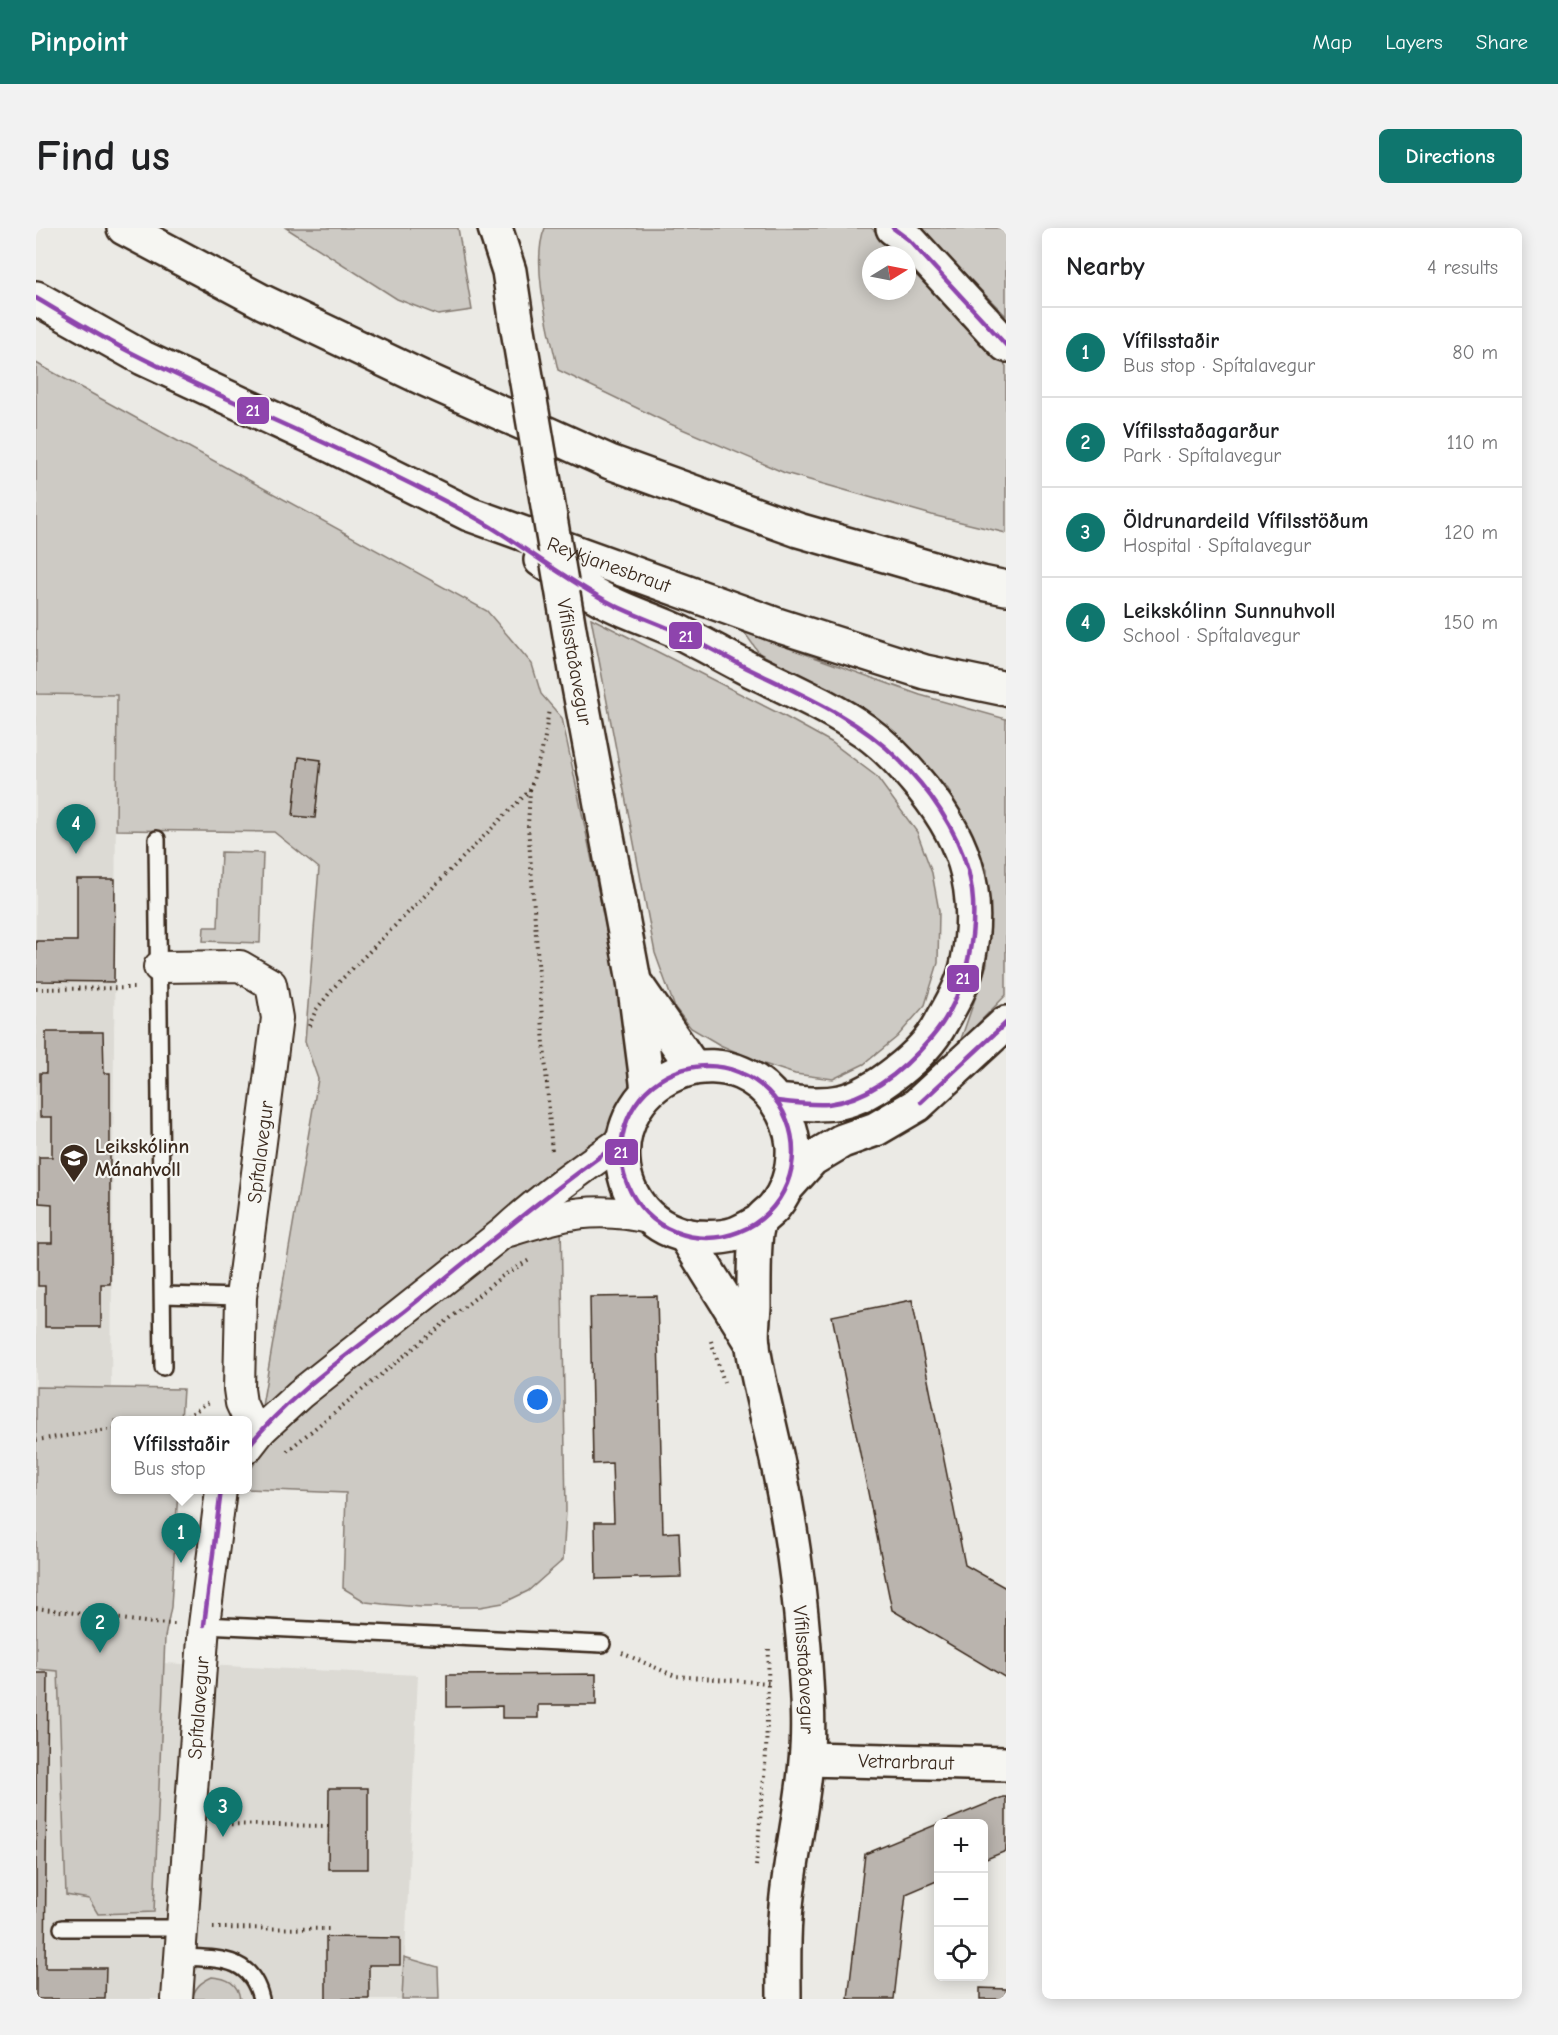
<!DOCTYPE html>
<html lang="en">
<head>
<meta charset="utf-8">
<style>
	body { margin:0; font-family:"Comic Neue",sans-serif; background:#f2f2f2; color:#202124 }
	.controls { position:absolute; right:18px; bottom:18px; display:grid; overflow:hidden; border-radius:9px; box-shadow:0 3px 15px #0003 }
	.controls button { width:54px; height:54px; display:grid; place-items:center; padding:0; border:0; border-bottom:2px solid #e0e0e0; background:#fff; color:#202124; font:30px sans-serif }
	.compass { position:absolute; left:826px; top:18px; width:54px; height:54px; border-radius:50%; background:#fff; box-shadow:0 3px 15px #0003; rotate:80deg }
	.you { position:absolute; left:502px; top:1172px; width:21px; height:21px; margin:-15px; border:4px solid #fff; border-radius:50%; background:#1a73e8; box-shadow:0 0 0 9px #1a73e833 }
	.badge { display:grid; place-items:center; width:39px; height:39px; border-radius:50%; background:#0f766e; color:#fff; font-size:20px; font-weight:700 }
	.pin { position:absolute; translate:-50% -50px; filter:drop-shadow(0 2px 3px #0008) }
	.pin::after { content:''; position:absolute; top:32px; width:21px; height:18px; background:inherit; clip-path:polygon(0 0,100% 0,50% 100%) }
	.popup { position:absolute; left:75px; top:1188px; width:141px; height:78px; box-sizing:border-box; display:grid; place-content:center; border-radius:9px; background:#fff; filter:drop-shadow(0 2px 4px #0005); font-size:20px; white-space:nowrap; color:#757577 }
	.popup b { font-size:22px; color:#202124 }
	.popup::after { content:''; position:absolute; left:50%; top:100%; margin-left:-12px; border:12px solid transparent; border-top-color:#fff }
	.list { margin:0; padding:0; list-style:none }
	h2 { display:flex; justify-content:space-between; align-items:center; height:78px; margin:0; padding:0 24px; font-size:26px }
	h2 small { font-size:20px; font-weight:400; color:#757577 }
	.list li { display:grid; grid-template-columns:39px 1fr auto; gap:18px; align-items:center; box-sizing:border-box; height:90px; padding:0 24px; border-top:2px solid #e0e0e0 }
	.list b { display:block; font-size:22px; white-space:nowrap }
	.list p { margin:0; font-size:20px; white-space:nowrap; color:#757577 }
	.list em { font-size:20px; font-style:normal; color:#757577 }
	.icon { flex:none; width:33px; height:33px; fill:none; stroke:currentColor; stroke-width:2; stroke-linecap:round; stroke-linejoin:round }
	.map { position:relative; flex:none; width:970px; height:1771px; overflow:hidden; border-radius:9px }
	header { display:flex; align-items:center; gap:36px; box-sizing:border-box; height:84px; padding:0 30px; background:#0f766e; color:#fff }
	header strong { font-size:28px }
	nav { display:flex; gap:33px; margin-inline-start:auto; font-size:21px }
	.intro { display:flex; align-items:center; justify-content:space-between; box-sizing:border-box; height:144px; padding:0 36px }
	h1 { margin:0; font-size:42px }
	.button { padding:15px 27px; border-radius:9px; background:#0f766e; color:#fff; font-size:21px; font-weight:700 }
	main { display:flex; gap:36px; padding:0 36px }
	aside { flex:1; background:#fff; border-radius:9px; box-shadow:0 3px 15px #0003 }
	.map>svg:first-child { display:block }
	.built { fill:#dcdad4 }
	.green { fill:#cdcac4; stroke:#847a71; stroke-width:1.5 }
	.building { fill:#bab4ae; stroke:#3b2a1e; stroke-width:1.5 }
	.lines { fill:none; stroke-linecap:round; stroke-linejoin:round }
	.lane-casing { stroke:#3b2a1e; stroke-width:20 }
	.street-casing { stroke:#3b2a1e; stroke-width:34 }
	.secondary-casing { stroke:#3b2a1e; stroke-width:38 }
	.highway-casing { stroke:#3b2a1e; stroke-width:38 }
	.path { stroke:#3b2a1e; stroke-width:4; stroke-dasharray:1.5 4.5; stroke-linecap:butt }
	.lane { stroke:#f6f6f2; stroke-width:15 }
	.street { stroke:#f6f6f2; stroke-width:30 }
	.secondary { stroke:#f6f6f2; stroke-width:33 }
	.highway { stroke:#f6f6f2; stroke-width:33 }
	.secondary-bridge-casing { stroke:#3b2a1e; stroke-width:38; stroke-linecap:butt }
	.secondary-bridge { stroke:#f6f6f2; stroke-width:33 }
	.bus-1-casing { stroke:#f6f6f2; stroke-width:9 }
	.bus-1 { stroke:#8e44ad; stroke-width:4.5 }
	.labels { text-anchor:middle; stroke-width:4.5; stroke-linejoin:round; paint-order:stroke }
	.street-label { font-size:20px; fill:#3b2a1e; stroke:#f6f6f2 }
	.poi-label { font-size:20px; font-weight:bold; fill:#3b2a1e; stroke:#f6f6f2; text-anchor:start }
	.line-badge { stroke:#f6f6f2; stroke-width:2 }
	.badge-label { font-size:16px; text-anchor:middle; font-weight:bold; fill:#fff }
</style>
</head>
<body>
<header>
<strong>Pinpoint</strong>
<nav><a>Map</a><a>Layers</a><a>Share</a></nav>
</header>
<div class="intro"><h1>Find us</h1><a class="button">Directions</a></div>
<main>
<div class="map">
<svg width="970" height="1771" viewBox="0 0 970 1771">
	<rect width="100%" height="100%" fill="#ebeae5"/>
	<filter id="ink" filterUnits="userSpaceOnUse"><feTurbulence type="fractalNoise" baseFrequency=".0167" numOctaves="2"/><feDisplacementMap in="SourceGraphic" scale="12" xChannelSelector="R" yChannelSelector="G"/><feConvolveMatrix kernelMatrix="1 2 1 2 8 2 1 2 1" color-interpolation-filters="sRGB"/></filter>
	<g filter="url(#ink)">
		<g class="built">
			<polygon points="0,466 81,467 75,1160 0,1159"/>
			<polygon points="0,1429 382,1447 367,1771 0,1771"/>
		</g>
		<g class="green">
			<polygon points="250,0 422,0 436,82 402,87 361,71"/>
			<path d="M509,0H835L871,27H835V63H871V27L925,91L970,138V305L896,287L749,245L632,195L522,142C514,105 494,35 509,0Z"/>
			<polygon points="884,0 970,0 970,88"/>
			<polygon points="0,135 451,383 496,436 505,466 526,490 570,699 594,829 595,854 569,905 451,1002 226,1178 282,851 269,814 283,640 238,604 80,602 81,467 0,466"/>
			<polygon points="555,390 746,487 795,514 840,548 881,604 896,645 903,683 902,735 889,777 861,809 828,836 797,851 759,846 725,835 684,817 655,800 639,780 619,725"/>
			<polygon points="708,404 884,467 970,491 970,767 924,814 951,736 951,642 912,561 829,482 723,425"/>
			<polygon points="185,624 227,625 224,715 167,713 168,699 182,699"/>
			<polygon points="525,994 530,1282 527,1332 492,1363 467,1375 444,1379 385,1379 347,1376 330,1374 307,1360 310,1265 211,1261 211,1246 235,1212 455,1023"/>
			<polygon points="0,1159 147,1161 145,1192 79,1192 79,1262 142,1262 135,1379 129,1409 118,1684 62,1686 53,1671 30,1667 22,1443 0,1441"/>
			<polygon points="368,1729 402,1739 403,1771 366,1771"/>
			<path d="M176,1749C191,1750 202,1755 204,1771H156C159,1759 165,1754 176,1749Z"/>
		</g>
		<g class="building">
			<polygon points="263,529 285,532 279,590 257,588"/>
			<polygon points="41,651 79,651 78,754 0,753 0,713 41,713"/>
			<polygon points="10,804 67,804 68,845 74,845 74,1056 65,1056 65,1099 9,1099 9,1058 2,1058 2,1015 16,1015 16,976 3,975 3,929 16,929 16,889 4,889 4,845 10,845"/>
			<polygon points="621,1068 627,1305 643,1304 645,1349 560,1351 559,1294 578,1294 576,1235 557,1236 554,1069"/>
			<polygon points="876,1072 929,1337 970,1360 970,1450 856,1382 796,1088"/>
			<polygon points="0,1445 12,1445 9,1740 70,1740 69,1771 0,1771"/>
			<polygon points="560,1446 560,1477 502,1477 502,1490 466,1490 466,1478 411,1479 411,1447"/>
			<polygon points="293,1560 332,1560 332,1641 292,1641"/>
			<polygon points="967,1569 970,1569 970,1623 948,1632 948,1596 903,1596 903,1652 870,1666 858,1771 812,1771 829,1626"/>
			<polygon points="290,1709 364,1710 364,1737 333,1737 333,1771 290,1771"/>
			<polygon points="944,1760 970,1761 970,1771 944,1771"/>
		</g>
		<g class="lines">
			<g class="lane-casing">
				<g id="lane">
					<polyline points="121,611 127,1139"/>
					<polyline points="127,1067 205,1069"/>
					<polyline points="168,1397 566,1416"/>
					<polyline points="26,1700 147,1700"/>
					<path d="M144,1729C181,1731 215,1727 225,1771"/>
				</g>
			</g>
			<g class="street-casing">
				<g id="street">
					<polyline points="123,739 204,738 235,756 241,790 205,1069 203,1161 205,1175 211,1188 225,1202"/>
					<path d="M473,1003C526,986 562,977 616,991"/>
					<path d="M211,1220L225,1202L264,1166L468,1004C505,970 544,942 586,913"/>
					<path id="s1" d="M141,1771L168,1397L185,1262"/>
				</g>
			</g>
			<g class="secondary-casing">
				<g id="secondary">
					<polyline points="459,0 473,43 480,90"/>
					<polyline points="541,448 598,753 612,862"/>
					<polyline points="602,759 657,839"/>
					<path id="s2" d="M723,994C715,998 707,1003 699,1006C687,1010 673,1010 660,1009C568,998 561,871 647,843C665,837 687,837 705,845C733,857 754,886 757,917C758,939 752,962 738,979C734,984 727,988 724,993C717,1004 718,1063 718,1079C717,1092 715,1106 717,1119C723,1158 734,1197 742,1236C755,1297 763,1358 768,1420C770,1457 774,1496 770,1533C766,1586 752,1638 749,1691C747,1718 748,1745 748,1771"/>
					<polyline points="649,1007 717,1116"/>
					<path id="s3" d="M771,1531L970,1536"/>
				</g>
			</g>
			<g class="highway-casing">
				<g id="highway">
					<polyline points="88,0 227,74 389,151 574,234 762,302 946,355 970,360"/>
					<polyline points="857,0 873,12 970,117"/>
					<path id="s4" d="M0,70L107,130L296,218L433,286L741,397L889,444L970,461"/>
					<path d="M505,332C528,346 550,364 574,375C596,386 619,393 641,403C668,416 694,432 721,445C758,463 796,480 829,503C847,516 864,533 878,550C926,605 947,659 932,733C928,756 916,775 905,795C889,826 838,867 804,874C783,878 761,875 741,873"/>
					<polyline points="750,960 776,931 806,913 840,901 881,877 970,795"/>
				</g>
			</g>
			<g class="path">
				<polyline points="494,562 508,515 513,481"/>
				<polyline points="0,761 101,760"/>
				<polyline points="273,798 280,782 300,757 494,562 492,598 516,925"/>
				<polyline points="675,1113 688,1154"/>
				<polyline points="146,1192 173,1174"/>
				<polyline points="0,1212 79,1201"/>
				<polyline points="251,1223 465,1049 495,1031"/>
				<polyline points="0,1380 116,1395 139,1396"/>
				<polyline points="586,1425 639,1448 733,1455"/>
				<polyline points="183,1596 293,1598"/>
				<polyline points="720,1638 730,1526 733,1419"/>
				<polyline points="177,1700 297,1701"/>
			</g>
			<use href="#lane" class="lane"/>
			<use href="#street" class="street"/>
			<use href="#secondary" class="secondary"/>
			<use href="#highway" class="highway"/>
			<g class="secondary-bridge-casing">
				<polyline id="secondary-bridge" points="480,90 541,448"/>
			</g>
			<use href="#secondary-bridge" class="secondary-bridge"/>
			<g class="bus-1-casing">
				<g id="bus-1">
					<polyline points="857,0 873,12 970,117"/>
					<path d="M0,70C32,89 63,108 96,125C192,174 293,214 389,263C415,276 442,290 466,306C503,330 539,357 578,377C598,387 619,394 639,403C664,414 687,428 711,440C764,466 820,489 862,531C893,561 920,600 932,642C946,695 931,768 896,809C870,840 834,871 792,876C775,877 758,875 741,873"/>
					<circle cx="671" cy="924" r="86"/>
					<polyline points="885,874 970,795"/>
					<path d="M211,1220C253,1166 316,1124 370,1082C441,1025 511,965 586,913"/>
					<polyline points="168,1397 185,1262"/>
				</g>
			</g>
			<use href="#bus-1" class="bus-1"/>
		</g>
	</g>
	<defs>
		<g id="school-pin" transform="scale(1.5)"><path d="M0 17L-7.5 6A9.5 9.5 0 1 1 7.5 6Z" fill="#3b2a1e" stroke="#f6f6f2"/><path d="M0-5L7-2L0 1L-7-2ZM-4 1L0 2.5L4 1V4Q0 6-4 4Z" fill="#fff"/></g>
	</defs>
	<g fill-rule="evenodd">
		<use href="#school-pin" x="38" y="930"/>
	</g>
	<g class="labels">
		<g class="street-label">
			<text dy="7" stroke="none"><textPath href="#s4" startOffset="633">Reykjanesbraut</textPath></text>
			<text transform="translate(539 434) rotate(80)" y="7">Vífilsstaðavegur</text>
			<text transform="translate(224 924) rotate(-83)" y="7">Spítalavegur</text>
			<text dy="7" stroke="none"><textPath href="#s2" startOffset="990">Vífilsstaðavegur</textPath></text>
			<text dy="7" stroke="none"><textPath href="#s1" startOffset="292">Spítalavegur</textPath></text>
			<text dy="7" stroke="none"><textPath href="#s3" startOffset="99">Vetrarbraut</textPath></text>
		</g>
		<g class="poi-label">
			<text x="59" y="925">Leikskólinn<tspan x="59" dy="23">Mánahvoll</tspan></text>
		</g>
	</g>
	<g class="line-badge">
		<rect x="200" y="168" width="34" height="29" rx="6" fill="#8e44ad"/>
		<rect x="632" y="393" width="35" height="29" rx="6" fill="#8e44ad"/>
		<rect x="910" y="736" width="34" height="29" rx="6" fill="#8e44ad"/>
		<rect x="568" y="910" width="35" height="28" rx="6" fill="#8e44ad"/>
	</g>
	<g class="badge-label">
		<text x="217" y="188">21</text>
		<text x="650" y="414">21</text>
		<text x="927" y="756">21</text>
		<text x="585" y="930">21</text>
	</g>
</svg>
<div class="controls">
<button>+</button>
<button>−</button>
<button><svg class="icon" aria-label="locate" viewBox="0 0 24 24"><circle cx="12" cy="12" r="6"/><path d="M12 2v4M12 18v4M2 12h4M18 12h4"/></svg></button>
</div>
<svg class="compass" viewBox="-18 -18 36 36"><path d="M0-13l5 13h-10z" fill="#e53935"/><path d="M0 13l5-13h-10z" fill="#757577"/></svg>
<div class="you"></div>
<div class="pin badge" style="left:145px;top:1335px">1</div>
<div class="popup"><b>Vífilsstaðir</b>Bus stop</div>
<div class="pin badge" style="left:64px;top:1425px">2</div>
<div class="pin badge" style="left:187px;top:1609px">3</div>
<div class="pin badge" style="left:40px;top:626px">4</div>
</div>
<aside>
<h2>Nearby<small>4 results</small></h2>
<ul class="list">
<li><span class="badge">1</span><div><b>Vífilsstaðir</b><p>Bus stop · Spítalavegur</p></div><em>80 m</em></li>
<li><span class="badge">2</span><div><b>Vífilsstaðagarður</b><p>Park · Spítalavegur</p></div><em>110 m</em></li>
<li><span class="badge">3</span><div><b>Öldrunardeild Vífilsstöðum</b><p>Hospital · Spítalavegur</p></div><em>120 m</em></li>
<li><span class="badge">4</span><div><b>Leikskólinn Sunnuhvoll</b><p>School · Spítalavegur</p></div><em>150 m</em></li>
</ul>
</aside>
</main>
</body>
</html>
